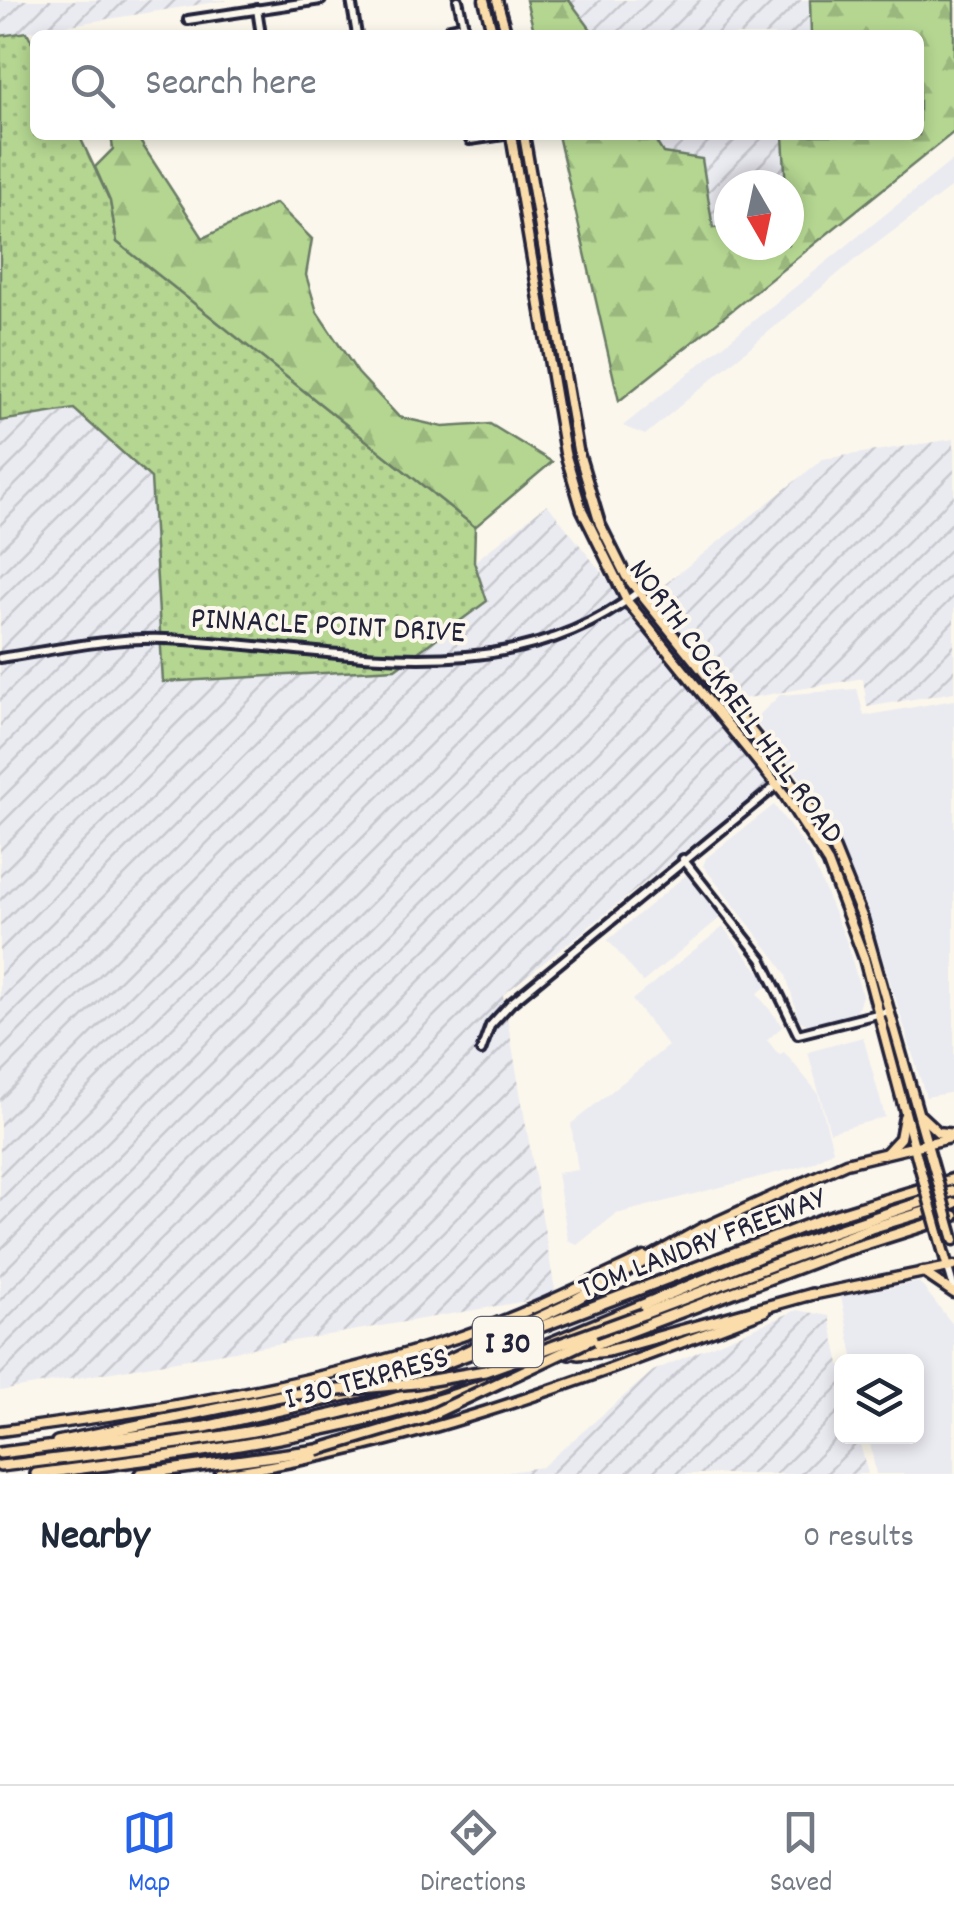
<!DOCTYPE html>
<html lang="en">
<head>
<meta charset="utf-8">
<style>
	body { margin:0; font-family:Dekko,sans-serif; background:#f6f6f7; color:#1f2937 }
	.controls { position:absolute; right:30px; bottom:30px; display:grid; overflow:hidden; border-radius:15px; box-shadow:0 5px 15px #0003 }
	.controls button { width:90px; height:90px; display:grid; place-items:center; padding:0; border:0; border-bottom:2px solid #e0e1e3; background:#fff; color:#1f2937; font:50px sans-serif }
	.compass { position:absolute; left:714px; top:170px; width:90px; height:90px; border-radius:50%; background:#fff; box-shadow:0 5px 15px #0003; rotate:171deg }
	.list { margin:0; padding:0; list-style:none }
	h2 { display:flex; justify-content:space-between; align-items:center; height:130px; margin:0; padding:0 40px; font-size:42px }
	h2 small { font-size:32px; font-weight:400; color:#747a83 }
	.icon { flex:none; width:55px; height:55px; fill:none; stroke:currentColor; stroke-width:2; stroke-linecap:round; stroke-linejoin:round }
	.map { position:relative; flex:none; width:954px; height:1474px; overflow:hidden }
	.search { position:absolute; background:#fff; box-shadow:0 5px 15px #0003; left:30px; right:30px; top:30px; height:110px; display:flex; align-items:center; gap:25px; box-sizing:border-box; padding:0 35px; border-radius:15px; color:#747a83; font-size:38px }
	.sheet { height:310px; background:#fff }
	nav { display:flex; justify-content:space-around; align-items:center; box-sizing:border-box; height:140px; border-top:2px solid #e0e1e3; background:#fff; font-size:28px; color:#747a83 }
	nav a { display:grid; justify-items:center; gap:5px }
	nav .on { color:#2563eb }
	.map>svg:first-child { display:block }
	.built { fill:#eaeaf1 }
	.industrial { fill:url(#industrial-furrows) }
	.grass { fill:url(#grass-dots); stroke:#6b7c66; stroke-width:2.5 }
	.forest { fill:url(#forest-firs); stroke:#6b7c66; stroke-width:2.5 }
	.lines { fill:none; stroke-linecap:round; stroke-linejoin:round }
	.minor-casing { stroke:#22223b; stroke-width:14 }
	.major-casing { stroke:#22223b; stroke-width:15 }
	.highway-casing { stroke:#22223b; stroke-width:16 }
	.minor { stroke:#fbf7ec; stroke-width:6 }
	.major { stroke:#fbddab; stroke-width:8 }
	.highway { stroke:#fbddab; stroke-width:9 }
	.major-bridge-casing { stroke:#22223b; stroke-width:15; stroke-linecap:butt }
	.highway-bridge-casing { stroke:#22223b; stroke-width:16; stroke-linecap:butt }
	.major-bridge { stroke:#fbddab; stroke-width:8 }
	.highway-bridge { stroke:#fbddab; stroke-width:9 }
	.labels { text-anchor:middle; stroke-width:8; stroke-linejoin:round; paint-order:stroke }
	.shield { fill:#fbf7ec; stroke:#636270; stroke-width:2.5 }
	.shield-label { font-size:30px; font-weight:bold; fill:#22223b }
	.street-label { font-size:32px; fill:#22223b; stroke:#fbf7ec }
</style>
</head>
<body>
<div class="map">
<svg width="954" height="1474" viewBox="0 0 954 1474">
	<defs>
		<pattern id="industrial-furrows" width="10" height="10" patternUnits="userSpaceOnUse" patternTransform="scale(2.5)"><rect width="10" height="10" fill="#eaeaf1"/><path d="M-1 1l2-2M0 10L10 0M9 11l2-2" fill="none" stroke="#c8c8d0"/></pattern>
		<pattern id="grass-dots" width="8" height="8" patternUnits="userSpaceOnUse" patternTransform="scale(2.5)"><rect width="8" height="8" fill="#b4d691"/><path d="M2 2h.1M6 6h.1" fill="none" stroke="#9ab77e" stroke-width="1.8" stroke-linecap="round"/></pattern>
		<pattern id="forest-firs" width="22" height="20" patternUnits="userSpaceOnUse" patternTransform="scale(2.5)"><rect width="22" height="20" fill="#b4d691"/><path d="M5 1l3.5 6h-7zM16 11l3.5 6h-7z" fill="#9ab77e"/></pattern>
	</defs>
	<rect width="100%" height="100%" fill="#fbf7ec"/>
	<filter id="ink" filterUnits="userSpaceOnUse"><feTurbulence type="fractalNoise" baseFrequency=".01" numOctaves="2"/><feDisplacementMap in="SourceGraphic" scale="20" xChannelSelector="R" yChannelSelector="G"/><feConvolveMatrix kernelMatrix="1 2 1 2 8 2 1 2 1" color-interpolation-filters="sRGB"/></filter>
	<g filter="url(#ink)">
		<g class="built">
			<polygon points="954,159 954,185 852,262 645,435 623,426"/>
			<polygon points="857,689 864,716 954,700 954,1092 926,1097 867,907 824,807 754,720 780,695"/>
			<polygon points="774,805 808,851 846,940 862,995 857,1012 811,1026 799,1020 786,975 776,959 703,866 706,858"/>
			<polygon points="686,875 721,917 643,982 608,940"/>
			<polygon points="723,927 769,984 757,994 783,1026 767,1040 779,1055 784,1052 818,1093 833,1150 810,1164 616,1214 577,1245 568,1240 557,1173 578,1170 571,1124 668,1046 632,1000"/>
			<polygon points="863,1037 885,1117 830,1132 808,1052"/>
			<polygon points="919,1282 954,1326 954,1474 876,1474 869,1437 916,1436 916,1362 854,1361 841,1296"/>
		</g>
		<g class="industrial">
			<polygon points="0,0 228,0 0,36"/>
			<polygon points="569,0 810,0 811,35 595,35"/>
			<polygon points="652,135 783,135 788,185 729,185 729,226 713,229 702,159 662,153"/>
			<polygon points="74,409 151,478 163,682 474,562 547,504 770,783 503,995 556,1296 0,1391 0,421"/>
			<polygon points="954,439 954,692 867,707 863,678 736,700 650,596 823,459"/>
			<polygon points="797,1310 829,1316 841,1368 842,1436 858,1437 868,1474 495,1474 542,1467 653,1371"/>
		</g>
		<polygon class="grass" points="27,32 35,48 35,135 79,135 110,201 117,242 475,527 474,562 487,601 395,669 163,682 151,478 74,409 0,421 0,36"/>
		<g class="forest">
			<polygon points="526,0 569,0 595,35 535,35"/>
			<polygon points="810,0 954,0 954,132 619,401 558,135 652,135 663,153 702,159 713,228 729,226 729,245 789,245 783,135 919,135 919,35 811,35"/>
			<polygon points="111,135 136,135 203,238 276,203 312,239 306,275 317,312 358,373 399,417 443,427 490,424 552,462 475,527 117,242 110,201 95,167 113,149"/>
		</g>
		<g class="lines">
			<g class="minor-casing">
				<g id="minor">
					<polyline points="351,0 357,35"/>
					<polyline points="458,0 466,35"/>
					<polyline points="257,9 261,35"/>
					<polyline points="188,20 321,0"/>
					<polyline points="450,35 450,28 464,25"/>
					<polyline points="468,135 470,140 504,135"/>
					<path d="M0,658C54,650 111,637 166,639C325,645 503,699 638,592"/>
					<polyline points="683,859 762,959 798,1034 889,1011"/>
					<polyline points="481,1051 490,1026 511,1003 787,777"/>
					<polyline points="948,1268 954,1288"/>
				</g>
			</g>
			<g class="major-casing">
				<g id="major">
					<polyline points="484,0 493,35"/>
					<polyline points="497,0 507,35"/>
					<polyline points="511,135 565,453 582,510 627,601 784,794 828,863 864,958 918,1161"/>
					<polyline points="524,135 578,450 600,524 626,576 782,769 830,838 863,919 931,1158"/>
					<polyline points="921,1116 938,1132 954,1134"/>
					<polyline points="887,1152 900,1138 904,1117"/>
					<polyline points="950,1226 954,1240"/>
					<polyline points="701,1229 846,1163 954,1137"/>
					<polyline points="937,1229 948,1268"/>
					<polyline points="923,1272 954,1293"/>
					<polyline points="806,1296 954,1266"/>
					<path d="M0,1431C155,1411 313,1386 462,1336C524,1315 584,1285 644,1257"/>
					<path d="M220,1474C409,1448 588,1378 765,1311"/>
				</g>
			</g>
			<g class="highway-casing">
				<g id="highway">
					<polyline points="643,1314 871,1228 954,1203"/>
					<polyline points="538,1348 769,1253 954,1191"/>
					<polyline points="569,1354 837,1253 954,1216"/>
					<polyline points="578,1354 608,1351 812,1294"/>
					<polyline points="446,1361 564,1306 705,1227"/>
					<polyline points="393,1383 826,1218 954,1179"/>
					<polyline points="57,1442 285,1395"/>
					<polyline points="0,1453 205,1427 373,1389"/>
					<path d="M0,1466C154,1447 311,1431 458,1378"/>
					<path d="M36,1474C192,1454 349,1434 498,1380"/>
					<polyline points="140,1474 317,1450"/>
				</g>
			</g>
			<use href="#minor" class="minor"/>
			<use href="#major" class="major"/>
			<use href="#highway" class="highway"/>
			<g class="major-bridge-casing">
				<g id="major-bridge">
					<polyline points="931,1158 950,1226"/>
					<polyline points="918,1161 937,1229"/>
				</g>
			</g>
			<g class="highway-bridge-casing">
				<g id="highway-bridge">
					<polyline points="285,1395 415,1383 485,1371 643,1314"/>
					<polyline points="317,1450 424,1418 592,1339"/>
				</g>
			</g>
			<use href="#major-bridge" class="major-bridge"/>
			<use href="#highway-bridge" class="highway-bridge"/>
		</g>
	</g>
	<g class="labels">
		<rect class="shield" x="473" y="1317" width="70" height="50" rx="8"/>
		<g class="shield-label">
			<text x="508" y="1352">I 30</text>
		</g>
		<g class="street-label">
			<text transform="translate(328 623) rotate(3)" y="11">PINNACLE POINT DRIVE</text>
			<text transform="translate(738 700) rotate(54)" y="11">NORTH COCKRELL HILL ROAD</text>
			<text transform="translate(701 1241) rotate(-21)" y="11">TOM LANDRY FREEWAY</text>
			<text transform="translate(366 1376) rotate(-15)" y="11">I 30 TEXPRESS</text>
		</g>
	</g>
</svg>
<div class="controls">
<button><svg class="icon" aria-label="layers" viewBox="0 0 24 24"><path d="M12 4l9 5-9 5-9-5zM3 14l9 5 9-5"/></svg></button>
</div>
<svg class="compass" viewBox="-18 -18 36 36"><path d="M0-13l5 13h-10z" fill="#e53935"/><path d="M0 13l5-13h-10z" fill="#747a83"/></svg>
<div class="search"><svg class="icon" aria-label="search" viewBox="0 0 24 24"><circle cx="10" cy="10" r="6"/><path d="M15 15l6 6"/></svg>Search here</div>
</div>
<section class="sheet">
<h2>Nearby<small>0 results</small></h2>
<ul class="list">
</ul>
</section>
<nav>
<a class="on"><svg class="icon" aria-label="map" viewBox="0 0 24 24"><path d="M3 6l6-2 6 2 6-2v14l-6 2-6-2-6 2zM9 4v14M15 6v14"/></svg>Map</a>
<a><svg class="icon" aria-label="directions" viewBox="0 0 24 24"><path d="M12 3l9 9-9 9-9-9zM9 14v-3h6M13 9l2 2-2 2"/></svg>Directions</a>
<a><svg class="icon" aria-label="saved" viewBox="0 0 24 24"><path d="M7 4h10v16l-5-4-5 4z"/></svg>Saved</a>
</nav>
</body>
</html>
